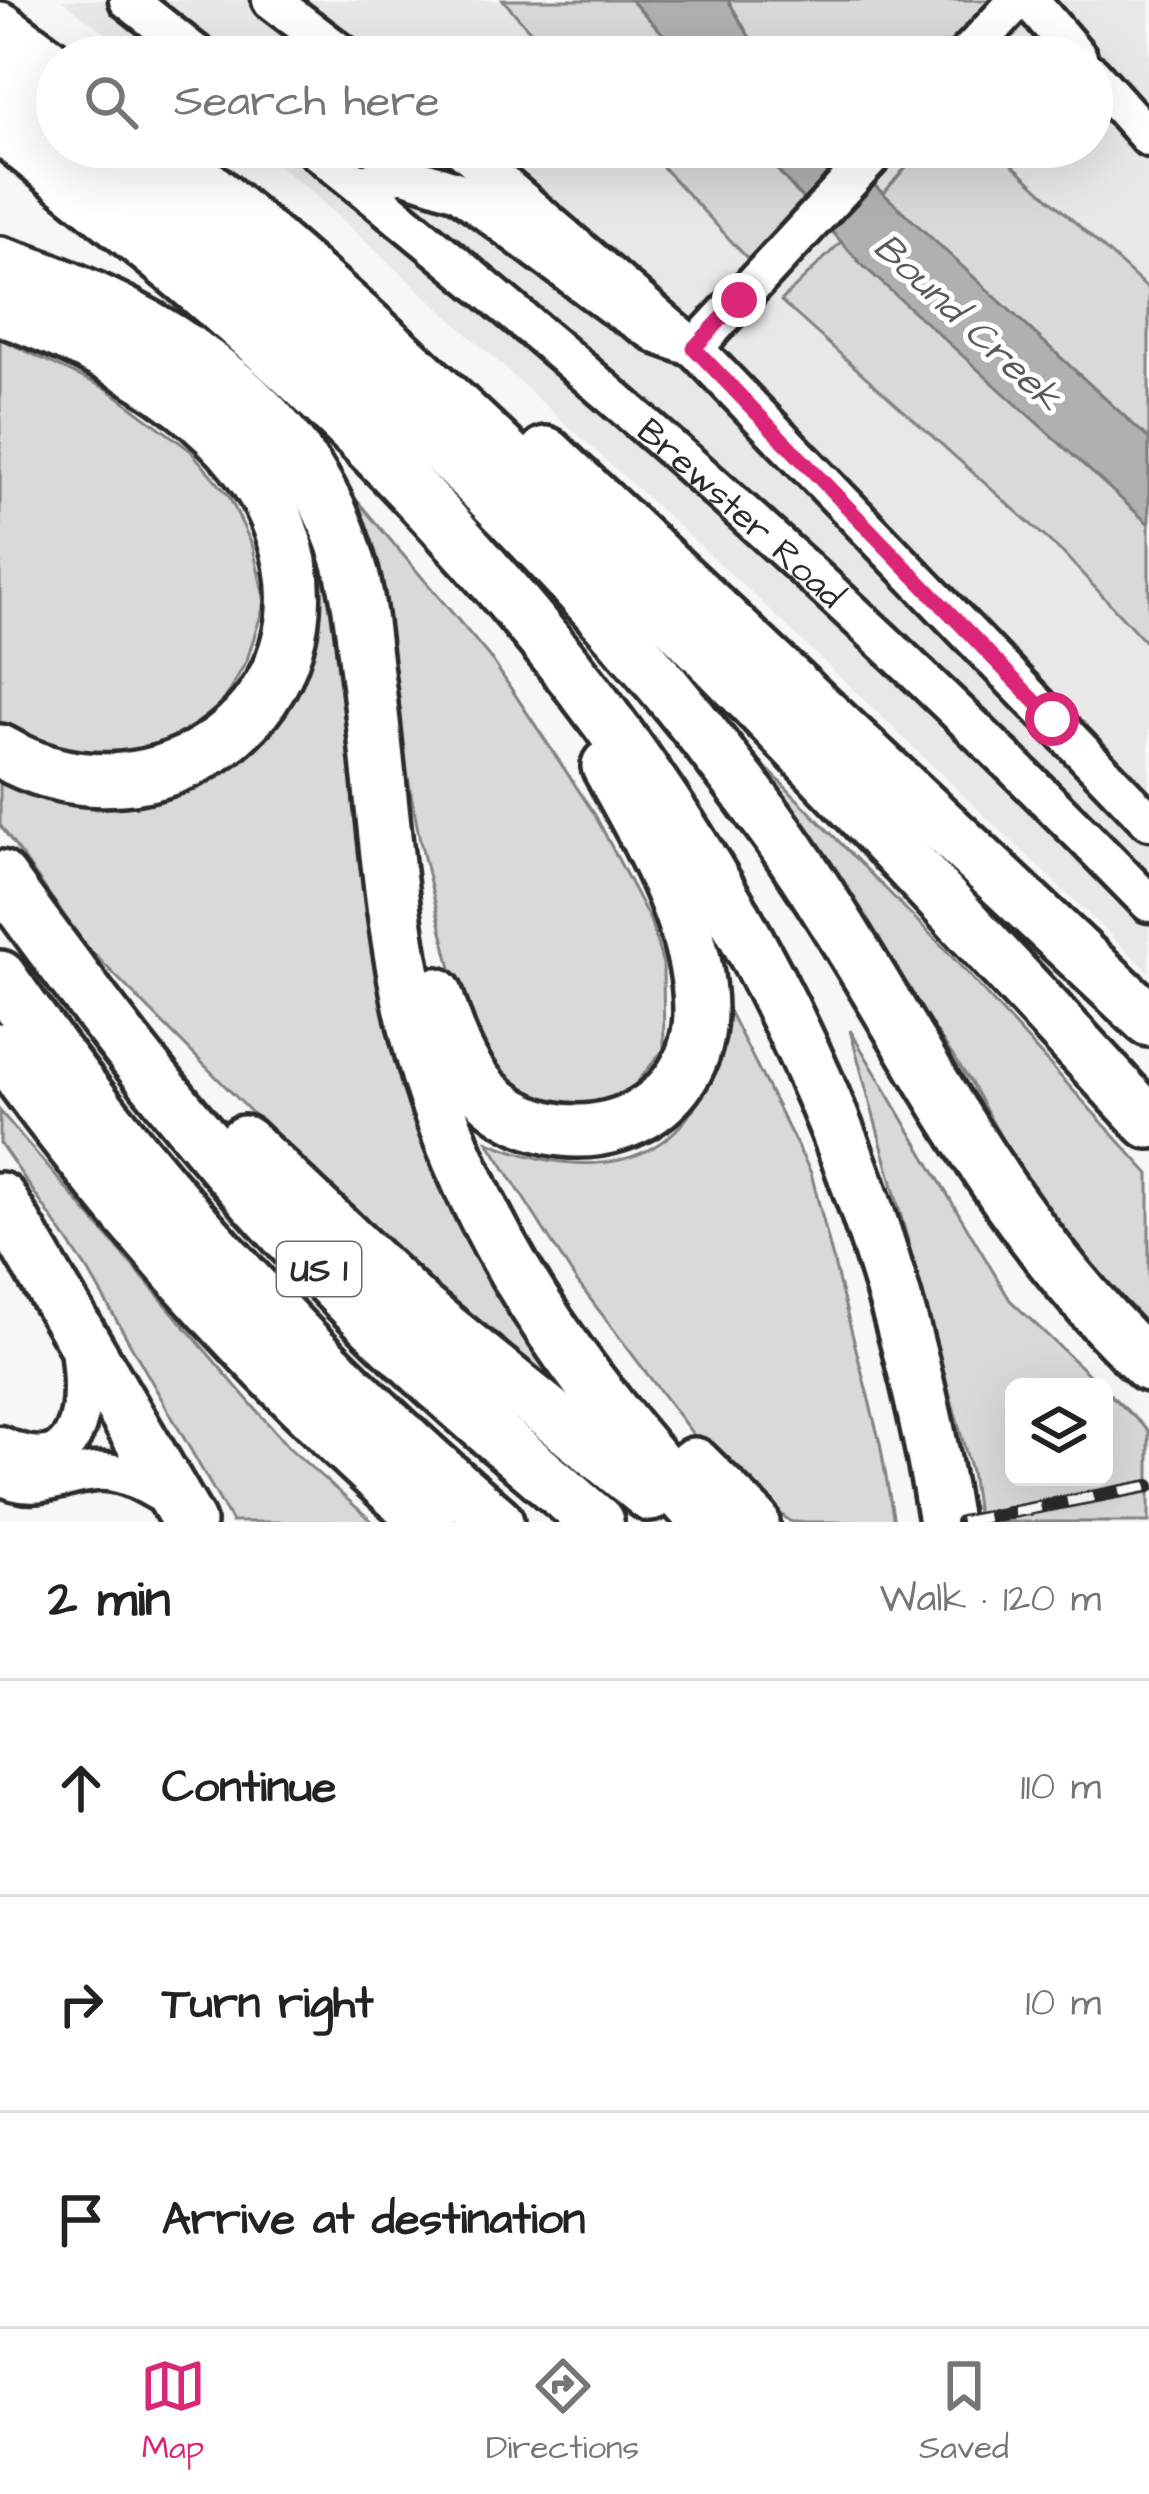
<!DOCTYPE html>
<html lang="en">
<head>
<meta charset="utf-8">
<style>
	body { margin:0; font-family:"Architects Daughter",sans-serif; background:#f2f2f2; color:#222 }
	.controls { position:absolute; right:36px; bottom:36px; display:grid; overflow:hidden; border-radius:18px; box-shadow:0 12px 48px #0002 }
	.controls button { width:108px; height:108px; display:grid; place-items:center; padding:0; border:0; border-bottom:3px solid #e0e0e0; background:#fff; color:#222; font:60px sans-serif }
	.stop { position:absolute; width:36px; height:36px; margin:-27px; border:9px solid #db2777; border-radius:50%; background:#fff }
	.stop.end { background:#db2777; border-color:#fff; box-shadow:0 3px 12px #0008 }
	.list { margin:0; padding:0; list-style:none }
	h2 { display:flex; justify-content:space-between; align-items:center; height:156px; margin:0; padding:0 48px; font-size:51px }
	h2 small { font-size:39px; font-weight:400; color:#767676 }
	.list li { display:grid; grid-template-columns:78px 1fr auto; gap:36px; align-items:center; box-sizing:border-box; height:216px; padding:0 48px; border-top:3px solid #e0e0e0 }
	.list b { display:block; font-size:45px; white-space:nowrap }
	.list em { font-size:39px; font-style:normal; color:#767676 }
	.icon { flex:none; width:66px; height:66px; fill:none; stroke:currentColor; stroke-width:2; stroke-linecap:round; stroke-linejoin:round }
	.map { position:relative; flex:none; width:1149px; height:1522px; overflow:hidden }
	.search { position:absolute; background:#fff; box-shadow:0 12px 48px #0002; left:36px; right:36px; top:36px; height:132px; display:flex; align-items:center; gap:30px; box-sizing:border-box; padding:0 42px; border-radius:66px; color:#767676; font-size:45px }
	.sheet { height:804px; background:#fff }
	nav { display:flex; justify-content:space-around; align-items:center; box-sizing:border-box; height:168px; border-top:3px solid #e0e0e0; background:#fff; font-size:33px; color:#767676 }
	nav a { display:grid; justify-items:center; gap:6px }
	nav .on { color:#db2777 }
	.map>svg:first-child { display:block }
	.built { fill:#e8e8e8 }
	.green { fill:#d9d9d9; stroke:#828282; stroke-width:3 }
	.water { fill:#b0b0b0; stroke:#7b7b7b; stroke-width:3 }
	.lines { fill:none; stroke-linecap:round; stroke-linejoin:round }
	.minor-casing { stroke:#2b2b2b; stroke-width:45 }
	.highway-casing { stroke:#2b2b2b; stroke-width:60 }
	.minor { stroke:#fff; stroke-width:36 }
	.highway { stroke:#fff; stroke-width:51 }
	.rail-casing { stroke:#2b2b2b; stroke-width:14 }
	.rail { stroke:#fff; stroke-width:9; stroke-dasharray:27; stroke-linecap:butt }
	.route { stroke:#db2777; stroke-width:15 }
	.labels { text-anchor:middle; stroke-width:10; stroke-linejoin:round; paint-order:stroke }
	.shield { fill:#fff; stroke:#6b6b6b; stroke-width:3 }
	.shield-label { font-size:33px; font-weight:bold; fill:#2b2b2b }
	.street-label { font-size:36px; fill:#2b2b2b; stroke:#fff }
	.water-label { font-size:39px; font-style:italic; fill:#5a5a5a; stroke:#fff }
</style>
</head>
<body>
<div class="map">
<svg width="1149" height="1522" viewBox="0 0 1149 1522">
	<rect width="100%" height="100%" fill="#f7f7f7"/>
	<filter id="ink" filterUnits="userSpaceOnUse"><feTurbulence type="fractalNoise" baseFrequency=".00833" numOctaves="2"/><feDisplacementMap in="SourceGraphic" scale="24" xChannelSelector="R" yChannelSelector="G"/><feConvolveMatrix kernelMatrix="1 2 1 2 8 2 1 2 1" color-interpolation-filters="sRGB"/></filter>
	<g filter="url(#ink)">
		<polygon class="built" points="62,0 1149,0 1149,972 754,595 308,189 253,147 1092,147 1092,57 136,57"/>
		<g class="green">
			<polygon points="503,0 631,0 685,57 553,57"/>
			<polygon points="728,0 1014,0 951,57 761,57"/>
			<polygon points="644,147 757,147 803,199 748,259"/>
			<polygon points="923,147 993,147 1149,290 1149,439 883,194"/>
			<polygon points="841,242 1149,524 1149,646 1064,554 781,301"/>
			<polygon points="0,339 109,390 190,450 229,496 253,547 265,602 247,660 218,711 180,742 94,763 0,730"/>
			<polygon points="332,471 492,660 595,815 650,920 663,964 664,1049 635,1085 600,1107 566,1112 513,1092 480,1051 460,1005 420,841 382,641"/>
			<polygon points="300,495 321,546 475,1242 554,1383 549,1388 402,1278 256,1117 86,946 0,825 0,774 96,809 139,806 202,783 255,738"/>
			<polygon points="729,730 945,949 1149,1174 1149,1339 1040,1209 970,1081"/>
			<path d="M723,999L811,1173L880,1443L894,1522H791L714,1462L575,1279L488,1142C621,1196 718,1149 723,999Z"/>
			<polygon points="850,1030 1010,1300 1102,1387 1014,1387 1014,1477 1104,1477 1104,1389 1149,1431 1149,1522 978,1522 971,1471"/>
			<polygon points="0,1111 288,1447 373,1522 232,1522 89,1272 0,1143"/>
		</g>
		<g class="water">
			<polygon points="631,0 728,0 761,57 685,57"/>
			<polygon points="757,147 833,147 1149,439 1149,524 860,263"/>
		</g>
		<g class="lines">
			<g class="minor-casing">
				<g id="minor">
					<polyline points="128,0 200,57"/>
					<polyline points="271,0 346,57"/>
					<polyline points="1029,0 1078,57"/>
					<polyline points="965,57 1018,0"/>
					<polyline points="1092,74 1149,138"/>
					<path id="s1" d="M312,147C606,382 887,633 1149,903"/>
					<polyline points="460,147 694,348 1149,821"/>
					<polyline points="359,184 402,173 458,191 611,305 660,336 694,348 881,147"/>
					<path d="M0,1445C83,1484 87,1407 79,1349"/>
					<path d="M0,1475C35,1495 59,1475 95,1472C127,1469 150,1489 177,1502"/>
				</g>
			</g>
			<g class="highway-casing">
				<g id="highway">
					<polyline points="0,28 57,70"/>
					<polyline points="0,86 57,125"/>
					<path d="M0,126C108,214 218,299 318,395C650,714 871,1063 945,1522"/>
					<path d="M87,147C345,339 587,568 775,830C901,1008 987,1215 1149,1365"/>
					<path d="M159,147C516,438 837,784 1149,1122"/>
					<path d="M0,263C149,309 305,404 349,563C361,603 363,646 369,688C384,806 389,931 420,1047C469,1233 578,1382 707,1522"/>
					<path d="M0,309C107,346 238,414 280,527C345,700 160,843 0,751"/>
					<polyline points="546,453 1149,1020"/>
					<path d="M0,877C101,1016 205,1152 325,1275C410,1364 504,1443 597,1522"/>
					<path d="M0,977C141,1180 309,1361 497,1522"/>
					<path d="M436,994C447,1028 458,1065 484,1092C559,1168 697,1128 700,1014C701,928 648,839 608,766"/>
					<path d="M0,1049C125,1222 268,1381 429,1522"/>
					<polyline points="244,1142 419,1308 650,1495"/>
					<polyline points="0,1199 189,1522"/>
					<polyline points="694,1464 753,1522"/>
				</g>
			</g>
			<use href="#minor" class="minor"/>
			<use href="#highway" class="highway"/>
			<g class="rail-casing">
				<polyline id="rail" points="961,1522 1149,1486"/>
			</g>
			<use href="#rail" class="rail"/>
		</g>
	</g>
	<g class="lines" filter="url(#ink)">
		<polyline class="route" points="739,300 694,348 1052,719"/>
	</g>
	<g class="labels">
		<rect class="shield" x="277" y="1242" width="84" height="54" rx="9"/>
		<g class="shield-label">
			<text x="319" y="1281">US 1</text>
		</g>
		<g class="street-label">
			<text dy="13" stroke="none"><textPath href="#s1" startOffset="564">Brewster Road</textPath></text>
		</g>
		<g class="water-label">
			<text transform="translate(969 321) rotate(43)" y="14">Bound Creek</text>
		</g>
	</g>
</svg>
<div class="controls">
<button><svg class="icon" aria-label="layers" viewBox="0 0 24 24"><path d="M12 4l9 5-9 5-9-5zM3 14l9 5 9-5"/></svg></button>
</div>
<div class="stop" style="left:1052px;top:719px"></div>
<div class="stop end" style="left:739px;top:300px"></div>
<div class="search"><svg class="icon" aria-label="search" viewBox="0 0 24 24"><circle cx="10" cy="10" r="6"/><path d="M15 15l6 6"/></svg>Search here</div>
</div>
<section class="sheet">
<h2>2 min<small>Walk · 120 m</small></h2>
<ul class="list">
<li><svg class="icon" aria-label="ahead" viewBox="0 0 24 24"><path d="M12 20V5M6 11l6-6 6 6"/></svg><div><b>Continue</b></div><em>110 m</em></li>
<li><svg class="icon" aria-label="right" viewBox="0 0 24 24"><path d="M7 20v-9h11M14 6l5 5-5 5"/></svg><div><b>Turn right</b></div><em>10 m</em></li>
<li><svg class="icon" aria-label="arrive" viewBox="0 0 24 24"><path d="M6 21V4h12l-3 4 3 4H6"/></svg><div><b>Arrive at destination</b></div></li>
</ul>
</section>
<nav>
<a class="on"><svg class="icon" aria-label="map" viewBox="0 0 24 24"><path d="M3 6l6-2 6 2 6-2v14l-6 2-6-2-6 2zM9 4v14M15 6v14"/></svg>Map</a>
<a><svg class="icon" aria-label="directions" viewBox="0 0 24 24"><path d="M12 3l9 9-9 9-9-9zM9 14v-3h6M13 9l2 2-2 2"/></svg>Directions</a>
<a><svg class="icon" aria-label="saved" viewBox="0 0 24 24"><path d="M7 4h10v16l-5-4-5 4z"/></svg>Saved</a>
</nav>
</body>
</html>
